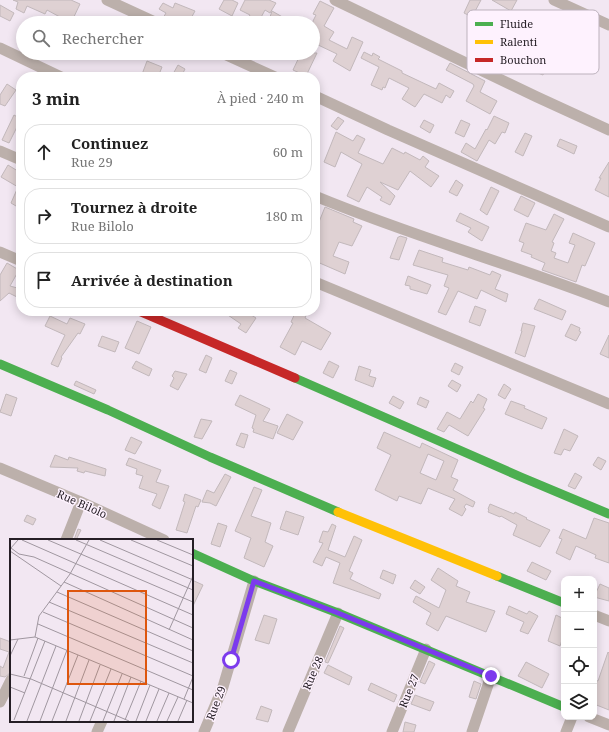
<!DOCTYPE html>
<html lang="fr">
<head>
<meta charset="utf-8">
<style>
	body { margin:0; font-family:"Noto Serif",serif; background:#f6f6f6; color:#222 }
	.controls { position:absolute; right:12px; bottom:12px; display:grid; overflow:hidden; border-radius:8px; box-shadow:0 2px 10px #0003 }
	.controls button { width:36px; height:36px; display:grid; place-items:center; padding:0; border:0; border-bottom:1px solid #e0e0e0; background:#fff; color:#222; font:20px sans-serif }
	.stop { position:absolute; width:12px; height:12px; margin:-9px; border:3px solid #7c3aed; border-radius:50%; background:#fff }
	.stop.end { background:#7c3aed; border-color:#fff; box-shadow:0 1px 4px #0008 }
	.list { margin:0; padding:0; list-style:none }
	h2 { display:flex; justify-content:space-between; align-items:center; height:52px; margin:0; padding:0 16px; font-size:17px }
	h2 small { font-size:13px; font-weight:400; color:#767676 }
	.list li { display:grid; grid-template-columns:26px 1fr auto; gap:12px; align-items:center; box-sizing:border-box; height:56px; margin:0 8px 8px; padding:0 8px; border:1px solid #e0e0e0; border-radius:16px }
	.list b { display:block; font-size:15px; white-space:nowrap }
	.list p { margin:0; font-size:13px; white-space:nowrap; color:#767676 }
	.list em { font-size:13px; font-style:normal; color:#767676 }
	.icon { flex:none; width:22px; height:22px; fill:none; stroke:currentColor; stroke-width:2; stroke-linecap:round; stroke-linejoin:round }
	.map { position:relative; flex:none; width:609px; height:732px; overflow:hidden }
	.search { position:absolute; background:#fff; box-shadow:0 2px 10px #0003; left:16px; top:16px; width:304px; height:44px; display:flex; align-items:center; gap:10px; box-sizing:border-box; padding:0 14px; border-radius:22px; color:#767676; font-size:15px }
	.panel { position:absolute; background:#fff; box-shadow:0 2px 10px #0003; left:16px; top:72px; width:304px; height:244px; border-radius:16px }
	.map>svg:first-child { display:block }
	.building { fill:#dfd1d3; stroke:#c2b8bb; fill-rule:evenodd }
	.lines { fill:none; stroke-linecap:round; stroke-linejoin:round }
	.street { stroke:#bcb0ab; stroke-width:11 }
	.fast { stroke:#4caf50; stroke-width:9 }
	.slow { stroke:#ffc107; stroke-width:9 }
	.jam { stroke:#c62828; stroke-width:9 }
	.route { stroke:#7c3aed; stroke-width:5 }
	.labels { text-anchor:middle; stroke-width:3; stroke-linejoin:round; paint-order:stroke }
	.street-label { font-size:11px; fill:#251e25; stroke:#fef2fe }
	.inset-road { fill:none; stroke:#a097a0; stroke-width:1 }
	.view { fill:#de560d; fill-opacity:0.15; stroke:#de560d; stroke-width:2 }
	.inset-edge { fill:none; stroke:#251e25; stroke-width:2 }
	.key { fill:#fef2fe; stroke:#bdb2bd; stroke-width:1 }
	.key-label { font-size:11px; fill:#251e25 }
</style>
</head>
<body>
<div class="map">
<svg width="609" height="732" viewBox="0 0 609 732">
	<rect width="100%" height="100%" fill="#f2e7f2"/>
	<g class="building">
		<polygon points="13,0 71,0 80,4 71,23 47,10 45,14 27,6 24,13 16,9 18,2"/>
		<polygon points="224,0 232,0 238,3 232,16 219,9"/>
		<polygon points="245,0 269,0 276,3 270,13 265,10 258,23 245,23 250,15 240,10"/>
		<polygon points="470,0 481,0 472,17 464,13"/>
		<polygon points="492,0 517,0 511,11"/>
		<polygon points="320,1 334,8 324,26 334,32 329,40 347,49 352,37 363,42 350,71 333,61 337,54 314,43 318,35 313,32 313,21 316,15 313,14"/>
		<polygon points="163,3 173,8 175,3 195,11 189,22 183,19 181,23 175,23 163,18 166,13 159,9"/>
		<polygon points="0,5 14,13 10,21 0,16"/>
		<polygon points="272,11 293,23 268,23"/>
		<polygon points="533,25 551,34 554,25 564,29 556,49 558,49 554,62 550,59 543,75 533,71 539,57 532,54 533,49 527,46 532,33 530,32"/>
		<polygon points="364,52 372,56 373,53 380,57 378,59 402,71 402,73 436,89 439,83 454,91 450,98 446,95 442,103 424,94 415,107 402,99 409,88 389,78 385,88 383,87 382,90 371,85 379,67 361,58"/>
		<polygon points="301,53 317,53 306,76 293,70"/>
		<polygon points="147,61 162,67 158,77 141,77"/>
		<polygon points="450,63 485,81 480,92 497,101 490,114 466,101 474,86 473,84 446,70"/>
		<polygon points="178,65 185,69 181,77 173,74"/>
		<polygon points="7,84 16,90 5,106 0,104 0,95"/>
		<polygon points="14,115 21,119 9,143 2,140"/>
		<polygon points="494,116 509,123 505,133 502,132 495,144 489,140 477,161 461,152 466,143 475,149 486,129 487,130"/>
		<polygon points="338,117 344,121 337,130 331,126"/>
		<polygon points="424,120 434,125 430,133 420,127"/>
		<polygon points="461,120 470,124 464,137 455,133"/>
		<polygon points="336,132 353,141 357,135 365,139 358,153 383,164 392,148 404,154 405,152 420,160 423,156 429,161 425,167 439,176 431,187 410,171 398,190 380,182 395,196 390,205 380,200 382,197 367,187 359,202 347,196 362,164 341,152 335,167 324,162"/>
		<polygon points="525,133 532,136 523,156 515,152"/>
		<polygon points="560,139 577,146 574,154 557,146"/>
		<polygon points="609,162 609,197 595,190 601,178 599,178"/>
		<polygon points="8,165 21,173 21,209 11,203 18,187 1,177"/>
		<polygon points="456,180 463,185 457,196 449,192"/>
		<polygon points="491,187 499,191 487,215 480,210"/>
		<polygon points="521,196 535,203 528,217 514,210"/>
		<polygon points="325,207 354,219 353,222 362,226 352,246 339,242 333,256 349,262 345,274 315,261 315,232"/>
		<polygon points="460,213 489,227 482,241 468,232 471,228 456,221"/>
		<polygon points="554,214 564,219 552,242 554,243 551,251 556,253 554,258 568,263 575,245 569,243 573,233 595,243 585,266 582,265 576,282 542,270 545,263 531,257 532,255 521,251 524,243 519,241 526,223 546,230"/>
		<polygon points="400,236 407,238 399,260 390,258 398,237 399,237"/>
		<polygon points="419,250 443,258 442,262 468,270 469,267 490,275 492,271 501,275 495,289 508,294 506,302 481,290 477,299 458,291 446,315 438,312 449,288 444,286 448,275 413,265"/>
		<polygon points="7,263 19,270 10,286 21,289 21,299 9,293 0,301 0,275"/>
		<polygon points="408,276 431,285 427,294 410,289 410,286 405,285"/>
		<polygon points="539,299 566,311 562,320 534,309"/>
		<polygon points="475,306 486,310 480,326 469,322"/>
		<polygon points="222,311 245,311 256,318 246,333 238,328 241,324"/>
		<polygon points="296,311 308,311 305,318 331,333 321,350 302,341 295,355 280,347 293,323 291,322"/>
		<polygon points="50,316 67,324 70,318 85,324 80,334 78,333 61,357 62,358 58,367 51,364 65,335 45,326"/>
		<polygon points="137,321 151,327 139,354 125,348"/>
		<polygon points="523,323 535,326 525,357 515,353 522,331 521,331"/>
		<polygon points="571,324 580,328 579,331 581,332 576,341 565,336"/>
		<polygon points="609,335 609,358 600,354"/>
		<polygon points="102,336 119,342 115,352 98,346"/>
		<polygon points="206,355 212,358 206,373 199,370"/>
		<polygon points="136,361 152,369 149,376 132,368"/>
		<polygon points="329,361 339,366 333,378 323,373"/>
		<polygon points="455,363 463,367 459,375 451,371"/>
		<polygon points="359,366 371,370 369,376 376,378 373,387 355,380"/>
		<polygon points="230,370 237,373 232,384 225,381"/>
		<polygon points="175,371 187,374 178,390 170,386 174,378 172,376"/>
		<polygon points="452,380 461,385 457,392 448,386"/>
		<polygon points="76,381 96,390 94,394 74,385"/>
		<polygon points="504,384 511,389 505,399 498,395"/>
		<polygon points="6,394 17,398 11,416 0,412"/>
		<polygon points="478,394 487,399 483,408 485,409 468,436 449,425 444,432 437,429 447,412 460,419 471,401 473,403"/>
		<polygon points="240,395 270,409 263,421 278,426 273,439 253,432 254,429 252,428 256,415 235,405"/>
		<polygon points="393,396 404,402 400,409 389,403"/>
		<polygon points="420,397 429,401 426,408 417,404"/>
		<polygon points="511,401 525,406 524,408 547,418 542,429 505,414"/>
		<polygon points="287,414 303,422 293,440 277,433"/>
		<polygon points="201,419 212,421 202,439 194,437"/>
		<polygon points="564,429 578,436 570,451 564,449 561,455 554,453"/>
		<path d="M384,432L420,448L422,443L458,460L451,477L458,480L453,490L475,502L473,507L466,504L464,507L466,509L462,516L449,509L455,499L428,488L421,504L399,496L397,501L375,490L391,455L377,448ZM428,454L444,461L436,480L420,473Z"/>
		<polygon points="241,433 248,435 244,448 236,445"/>
		<polygon points="131,437 142,442 135,454 125,450"/>
		<polygon points="55,455 68,460 69,457 106,469 105,476 85,471 84,473 77,471 78,468 50,467"/>
		<polygon points="598,457 606,461 601,470 593,465"/>
		<polygon points="129,458 161,470 156,482 169,486 160,509 152,505 157,494 139,488 143,476 136,474 137,469 126,465"/>
		<polygon points="575,473 582,477 575,489 568,486"/>
		<polygon points="225,474 231,477 216,506 210,503 202,502 207,490 214,493"/>
		<polygon points="254,487 262,490 251,516 271,523 265,542 273,546 264,567 244,558 251,538 235,531"/>
		<polygon points="185,494 201,500 198,507 196,506 187,533 176,530 185,502 183,501"/>
		<polygon points="490,504 514,514 515,512 527,518 526,519 550,530 540,547 513,535 517,525 501,516 500,517 488,512 489,510 488,509"/>
		<polygon points="286,511 304,517 298,535 280,529"/>
		<polygon points="27,515 36,519 33,525 24,521"/>
		<polygon points="594,518 609,523 609,563 595,558 596,555 576,546 570,560 556,553 562,539 559,538 563,529 586,539"/>
		<polygon points="218,523 227,526 220,547 211,544"/>
		<polygon points="332,524 336,526 328,550 345,557 354,536 362,540 349,571 353,573 350,579 381,594 379,599 333,583 340,563 326,557 322,566 313,562 323,543 319,542 323,531 328,532"/>
		<polygon points="78,529 81,530 76,540 74,540"/>
		<polygon points="532,562 551,571 546,580 527,571"/>
		<polygon points="438,568 458,581 456,586 470,592 466,602 495,611 486,632 446,616 438,631 426,624 431,613 413,602 416,596 439,608 446,590 431,580"/>
		<polygon points="383,570 396,575 393,584 380,578"/>
		<polygon points="192,580 203,585 192,608"/>
		<polygon points="415,580 425,587 420,594 410,588"/>
		<polygon points="600,584 609,588 609,601 594,597"/>
		<polygon points="509,606 527,614 529,611 538,616 528,634 520,631 524,622 506,614"/>
		<polygon points="264,615 277,619 269,644 255,640"/>
		<polygon points="556,615 564,619 564,634 560,646 548,641"/>
		<polygon points="340,626 344,628 328,663 325,662"/>
		<polygon points="0,638 11,642 11,668 9,674 5,677 0,676 0,666 3,668 9,652 0,649"/>
		<polygon points="608,652 609,653 609,710 594,704 594,680 598,681"/>
		<polygon points="429,661 435,664 425,684 420,682"/>
		<polygon points="526,662 549,674 542,688 518,676"/>
		<polygon points="328,665 352,677 349,685 324,673"/>
		<polygon points="474,681 481,684 476,699 469,697"/>
		<polygon points="371,683 397,695 394,702 368,690"/>
		<polygon points="415,695 434,702 430,711 411,704"/>
		<polygon points="261,706 272,710 268,722 256,719"/>
		<polygon points="405,722 416,725 414,732 403,732"/>
	</g>
	<g class="lines">
		<g class="street">
			<polyline points="107,0 157,23"/>
			<polyline points="335,0 537,97 609,130"/>
			<polyline points="554,0 609,25"/>
			<polyline points="0,48 61,77"/>
			<polyline points="222,53 275,77"/>
			<polyline points="315,96 388,130 609,227"/>
			<polyline points="0,151 21,160"/>
			<path d="M315,196C411,236 512,264 609,302"/>
			<polyline points="0,252 21,261"/>
			<polyline points="315,282 609,404"/>
			<polyline points="0,468 81,502 164,540"/>
			<polyline points="66,540 81,502"/>
			<polyline points="594,615 609,621"/>
			<polyline points="0,702 11,680"/>
			<polyline points="589,717 609,725"/>
			<polyline points="97,732 102,721"/>
			<polyline points="204,732 223,687 254,581"/>
			<polyline points="288,732 338,613"/>
			<polyline points="392,732 426,649"/>
			<polyline points="472,732 491,676"/>
			<polyline points="566,732 572,717"/>
		</g>
		<g class="fast">
			<polyline points="0,364 108,410 210,457 338,512"/>
			<polyline points="295,378 521,477 609,514"/>
			<polyline points="192,553 254,581 338,613 564,707"/>
			<polyline points="497,576 564,603"/>
		</g>
		<polyline class="slow" points="338,512 497,576"/>
		<polyline class="jam" points="139,311 295,378"/>
	</g>
	<g class="lines">
		<polyline class="route" points="231,660 254,581 338,613 491,676"/>
	</g>
	<g class="labels">
		<g class="street-label">
			<text transform="translate(82 504) rotate(24)" y="4">Rue Bilolo</text>
			<text transform="translate(313 673) rotate(-67)" y="4">Rue 28</text>
			<text transform="translate(409 691) rotate(-68)" y="4">Rue 27</text>
			<text transform="translate(216 703) rotate(-69)" y="4">Rue 29</text>
		</g>
	</g>
	<g transform="translate(10 539)">
		<rect width="183" height="183" fill="#f2e7f2"/>
		<path class="inset-road" d="M12,1L183,76M38,1L183,63M66,1L183,51M90,1L183,41M121,1L183,27M147,1L183,16M1,9L9,15L24,18L183,89M0,10L8,1M0,12L51,47M54,43L183,101M47,53L183,112M39,63L183,124M33,73L183,137M28,85L183,151M159,91L183,37M25,98L183,164M0,101L25,98L29,77L60,35L79,1M0,117L8,100M0,135L21,140L119,182M14,137L28,99M0,148L15,154M174,160L183,138M4,181L35,102M115,181L131,142M17,182L46,107M30,182L57,111M42,182L68,116M56,182L79,121M69,182L90,126M80,182L101,130M93,182L112,135M104,182L121,138M126,182L140,146M136,182L149,150M147,182L159,154M157,182L168,158M168,182L177,161"/>
		<path class="view" d="M58,52H136V145H58Z"/>
		<rect width="183" height="183" class="inset-edge"/>
	</g>
	<rect x="467" y="10" width="132" height="64" rx="6" class="key"/>
	<rect x="475" y="22" width="18" height="4" fill="#4caf50"/>
	<rect x="475" y="40" width="18" height="4" fill="#ffc107"/>
	<rect x="475" y="58" width="18" height="4" fill="#c62828"/>
	<g class="key-label">
		<text x="500" y="28">Fluide</text>
		<text x="500" y="46">Ralenti</text>
		<text x="500" y="64">Bouchon</text>
	</g>
</svg>
<div class="controls">
<button>+</button>
<button>−</button>
<button><svg class="icon" aria-label="locate" viewBox="0 0 24 24"><circle cx="12" cy="12" r="6"/><path d="M12 2v4M12 18v4M2 12h4M18 12h4"/></svg></button>
<button><svg class="icon" aria-label="layers" viewBox="0 0 24 24"><path d="M12 4l9 5-9 5-9-5zM3 14l9 5 9-5"/></svg></button>
</div>
<div class="stop" style="left:231px;top:660px"></div>
<div class="stop end" style="left:491px;top:676px"></div>
<div class="search"><svg class="icon" aria-label="search" viewBox="0 0 24 24"><circle cx="10" cy="10" r="6"/><path d="M15 15l6 6"/></svg>Rechercher</div>
<section class="panel">
<h2>3 min<small>À pied · 240 m</small></h2>
<ul class="list">
<li><svg class="icon" aria-label="ahead" viewBox="0 0 24 24"><path d="M12 20V5M6 11l6-6 6 6"/></svg><div><b>Continuez</b><p>Rue 29</p></div><em>60 m</em></li>
<li><svg class="icon" aria-label="right" viewBox="0 0 24 24"><path d="M7 20v-9h11M14 6l5 5-5 5"/></svg><div><b>Tournez à droite</b><p>Rue Bilolo</p></div><em>180 m</em></li>
<li><svg class="icon" aria-label="arrive" viewBox="0 0 24 24"><path d="M6 21V4h12l-3 4 3 4H6"/></svg><div><b>Arrivée à destination</b></div></li>
</ul>
</section>
</div>
</body>
</html>
